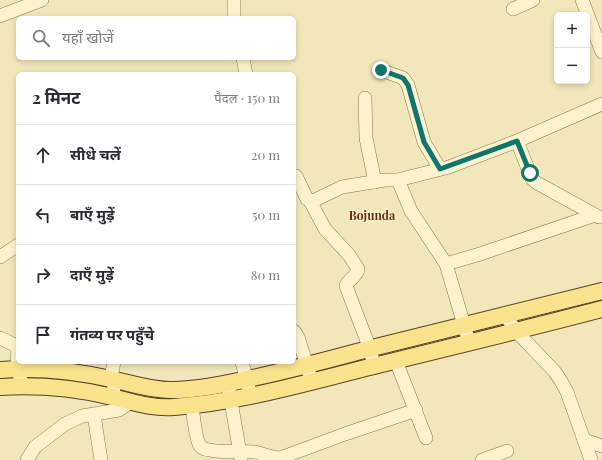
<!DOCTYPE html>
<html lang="hi">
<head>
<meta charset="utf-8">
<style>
	body { margin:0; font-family:"Playfair Display","Noto Sans Devanagari",serif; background:#f2f2f3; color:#2b2b33 }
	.controls { position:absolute; right:12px; top:12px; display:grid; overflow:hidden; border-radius:6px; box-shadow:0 2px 6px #0003 }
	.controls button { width:36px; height:36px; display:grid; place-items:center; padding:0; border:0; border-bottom:1px solid #e1e1e2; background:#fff; color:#2b2b33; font:20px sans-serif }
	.stop { position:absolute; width:12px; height:12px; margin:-9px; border:3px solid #0f766e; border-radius:50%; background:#fff }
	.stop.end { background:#0f766e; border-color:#fff; box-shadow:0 1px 4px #0008 }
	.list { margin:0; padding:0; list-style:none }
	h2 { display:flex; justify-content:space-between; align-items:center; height:52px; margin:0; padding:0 16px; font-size:17px }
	h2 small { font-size:13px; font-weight:400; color:#7c7c81 }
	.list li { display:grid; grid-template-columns:26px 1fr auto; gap:12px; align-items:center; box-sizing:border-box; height:60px; padding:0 16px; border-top:1px solid #e1e1e2 }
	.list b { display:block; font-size:15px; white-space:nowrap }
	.list em { font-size:13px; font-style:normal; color:#7c7c81 }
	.icon { flex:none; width:22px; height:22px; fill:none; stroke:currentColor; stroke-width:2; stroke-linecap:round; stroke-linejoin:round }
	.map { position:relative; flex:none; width:602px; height:460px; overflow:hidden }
	.search { position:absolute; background:#fff; box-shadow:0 2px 6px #0003; left:16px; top:16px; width:280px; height:44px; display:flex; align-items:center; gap:10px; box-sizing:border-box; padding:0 14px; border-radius:6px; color:#7c7c81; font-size:15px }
	.panel { position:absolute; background:#fff; box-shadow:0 2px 6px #0003; left:16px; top:72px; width:280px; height:292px; border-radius:6px }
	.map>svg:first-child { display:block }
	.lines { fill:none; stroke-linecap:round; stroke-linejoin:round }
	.minor-casing { stroke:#8b7653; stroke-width:14 }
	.major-casing { stroke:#574328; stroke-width:18 }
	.minor { stroke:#fcf3ce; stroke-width:13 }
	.major { stroke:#fbe38d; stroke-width:16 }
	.route { stroke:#0f766e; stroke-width:5 }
	.labels { text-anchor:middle; stroke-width:3; stroke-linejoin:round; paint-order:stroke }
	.quarter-label { font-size:12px; font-weight:bold; fill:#692e15; stroke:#f9f0cb }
</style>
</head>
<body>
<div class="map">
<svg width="602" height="460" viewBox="0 0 602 460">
	<rect width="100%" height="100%" fill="#f2e7bb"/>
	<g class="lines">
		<g class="minor-casing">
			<g id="minor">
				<polyline points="234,0 234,18"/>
				<polyline points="582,0 602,52"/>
				<polyline points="513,9 533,0"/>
				<polyline points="0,16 42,0"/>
				<polyline points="243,58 246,74"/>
				<polyline points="381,70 403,78 408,85 424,142 440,169"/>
				<polyline points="365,98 366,138 375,182"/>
				<polyline points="517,141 532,179 537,183 599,217"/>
				<polyline points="294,178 296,176 307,199 310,201 315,200 342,187 385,180 398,180 449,167 517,141 602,104"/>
				<polyline points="398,180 411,211 446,264 469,342"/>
				<path d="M310,201L325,229L349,255L358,269C357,277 348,279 346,286L370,349L374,366"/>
				<polyline points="0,257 18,245"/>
				<polyline points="446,264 480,254 595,215"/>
				<polyline points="506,316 516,331 555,372 561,381 567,392 591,460"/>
				<polyline points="294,331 298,337 312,382"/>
				<polyline points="0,338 17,346"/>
				<polyline points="18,344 17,368 23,386"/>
				<polyline points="396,361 426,438"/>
				<polyline points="242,362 249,389"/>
				<polyline points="228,384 241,459"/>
				<polyline points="114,388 112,372 114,362"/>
				<path d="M192,406C193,414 196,440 200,446C203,450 210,450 215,451C228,452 242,451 255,452C264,454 271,458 280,458L345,434L416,410"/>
				<polyline points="94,415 101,460"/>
				<polyline points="584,440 602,446"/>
				<polyline points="27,460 35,447 65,424 82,416 119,410 129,403"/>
				<polyline points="482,460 507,451"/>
			</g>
		</g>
		<g class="major-casing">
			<g id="major">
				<path d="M0,370C35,367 76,371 111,379C131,383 149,390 171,390C200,390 229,383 257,377C294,369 331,359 368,349C446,329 524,311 602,291"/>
				<path d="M0,387C34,385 74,388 108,396C130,401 151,409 174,407C242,402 308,382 374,366C450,347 526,329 602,309"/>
			</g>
		</g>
		<use href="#minor" class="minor"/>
		<use href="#major" class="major"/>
	</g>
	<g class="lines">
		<polyline class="route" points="381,70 403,78 408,85 424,142 440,169 517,141 530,173"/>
	</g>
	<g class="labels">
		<g class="quarter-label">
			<text x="372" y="220">Bojunda</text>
		</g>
	</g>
</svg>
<div class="controls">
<button>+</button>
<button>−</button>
</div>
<div class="stop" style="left:530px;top:173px"></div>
<div class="stop end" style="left:381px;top:70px"></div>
<div class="search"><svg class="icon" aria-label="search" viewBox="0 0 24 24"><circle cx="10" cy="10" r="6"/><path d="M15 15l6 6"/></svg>यहाँ खोजें</div>
<section class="panel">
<h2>2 मिनट<small>पैदल · 150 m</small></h2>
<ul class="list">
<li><svg class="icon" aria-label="ahead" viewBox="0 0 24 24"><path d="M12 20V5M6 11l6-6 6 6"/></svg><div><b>सीधे चलें</b></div><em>20 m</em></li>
<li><svg class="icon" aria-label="left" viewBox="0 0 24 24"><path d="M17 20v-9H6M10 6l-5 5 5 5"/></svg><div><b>बाएँ मुड़ें</b></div><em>50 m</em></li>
<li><svg class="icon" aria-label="right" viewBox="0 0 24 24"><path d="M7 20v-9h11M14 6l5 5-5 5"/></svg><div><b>दाएँ मुड़ें</b></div><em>80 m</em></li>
<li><svg class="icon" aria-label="arrive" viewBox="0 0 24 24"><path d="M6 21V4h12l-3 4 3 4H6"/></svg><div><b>गंतव्य पर पहुँचे</b></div></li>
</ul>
</section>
</div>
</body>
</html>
